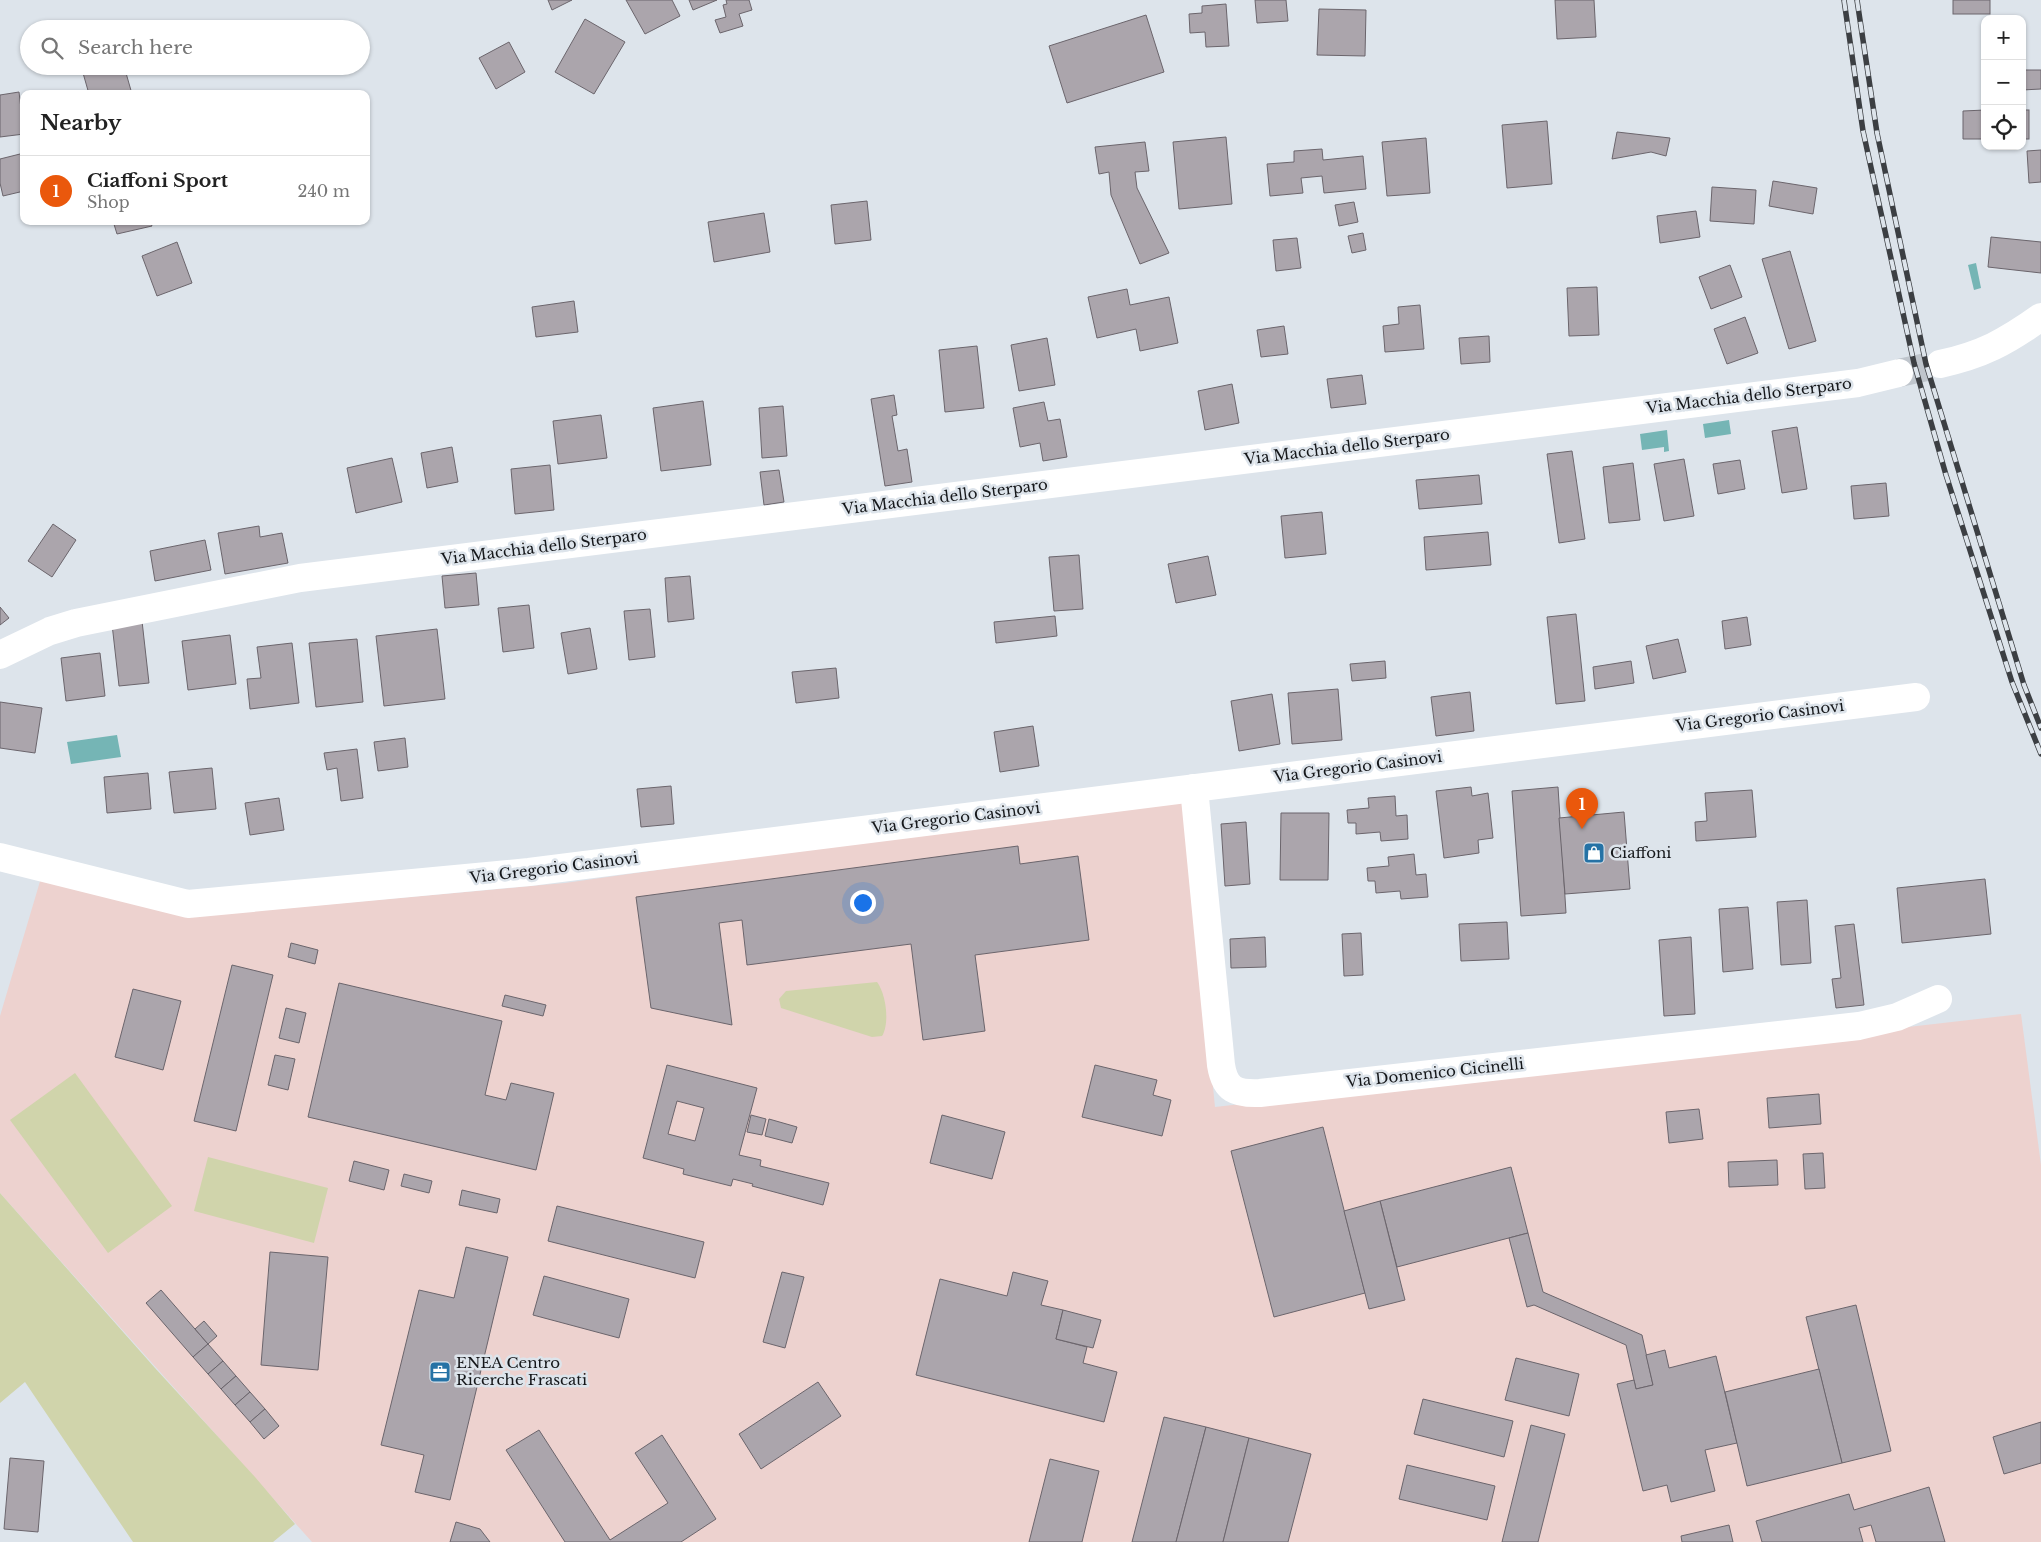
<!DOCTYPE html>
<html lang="en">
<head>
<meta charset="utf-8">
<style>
	body { margin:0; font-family:"Libre Baskerville",serif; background:#f2f2f2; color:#222 }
	.controls { position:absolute; right:15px; top:15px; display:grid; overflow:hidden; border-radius:10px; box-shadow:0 1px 4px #0004 }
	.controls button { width:45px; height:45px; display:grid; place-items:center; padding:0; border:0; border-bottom:1px solid #e0e0e0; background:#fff; color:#222; font:25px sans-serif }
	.you { position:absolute; left:862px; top:902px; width:18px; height:18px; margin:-12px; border:4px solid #fff; border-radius:50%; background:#1a73e8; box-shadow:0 0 0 8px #1a73e833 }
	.badge { display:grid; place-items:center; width:32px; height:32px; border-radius:50%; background:#ea580c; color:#fff; font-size:16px; font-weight:700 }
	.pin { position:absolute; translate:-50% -41px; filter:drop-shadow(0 1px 2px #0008) }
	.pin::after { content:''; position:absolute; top:26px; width:18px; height:15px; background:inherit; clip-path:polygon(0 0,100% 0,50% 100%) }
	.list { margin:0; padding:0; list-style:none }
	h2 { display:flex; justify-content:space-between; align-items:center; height:65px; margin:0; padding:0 20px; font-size:21px }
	h2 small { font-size:16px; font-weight:400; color:#767676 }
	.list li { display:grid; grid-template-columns:32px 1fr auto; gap:15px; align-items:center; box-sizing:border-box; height:70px; padding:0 20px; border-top:1px solid #e0e0e0 }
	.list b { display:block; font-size:19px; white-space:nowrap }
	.list p { margin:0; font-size:16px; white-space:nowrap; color:#767676 }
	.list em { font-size:16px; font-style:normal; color:#767676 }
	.icon { flex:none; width:28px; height:28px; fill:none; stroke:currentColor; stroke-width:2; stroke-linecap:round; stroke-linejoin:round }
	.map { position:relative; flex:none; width:2041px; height:1542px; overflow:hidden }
	.search { position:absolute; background:#fff; box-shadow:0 1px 4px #0004; left:20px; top:20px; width:350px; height:55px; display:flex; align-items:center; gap:12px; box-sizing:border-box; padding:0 18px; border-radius:28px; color:#767676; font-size:19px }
	.panel { position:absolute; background:#fff; box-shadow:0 1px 4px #0004; left:20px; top:90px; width:350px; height:135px; border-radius:10px }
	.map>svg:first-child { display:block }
	.industrial { fill:#edd2cf }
	.green { fill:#d0d4ab }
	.water { fill:#75b5b5 }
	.building { fill:#aba5ac; stroke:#6b656c; fill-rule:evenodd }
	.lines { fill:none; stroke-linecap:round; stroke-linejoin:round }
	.minor-tunnel { stroke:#bfc5cc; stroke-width:28; stroke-dasharray:28 14; stroke-linecap:butt }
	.minor { stroke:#fff; stroke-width:28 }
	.rail-casing { stroke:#3c3f43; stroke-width:5.5 }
	.rail { stroke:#dde4eb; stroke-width:4; stroke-dasharray:11; stroke-linecap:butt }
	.labels { text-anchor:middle; stroke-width:5; stroke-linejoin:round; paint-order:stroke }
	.street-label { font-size:15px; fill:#15171a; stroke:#dde4eb }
	.poi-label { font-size:15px; fill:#15171a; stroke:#dde4eb; text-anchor:start }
</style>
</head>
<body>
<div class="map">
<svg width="2041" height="1542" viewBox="0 0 2041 1542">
	<rect width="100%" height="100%" fill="#dde4eb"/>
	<polygon class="industrial" points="1184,796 1215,1107 2021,1014 2041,1165 2041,1542 312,1542 0,1193 0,1016 41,878 197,916 565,883"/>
	<g class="green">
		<path d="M877,982C886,994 890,1023 882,1036L872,1037L781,1008L779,999L786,991Z"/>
		<polygon points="75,1073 172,1206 108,1253 10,1120"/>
		<polygon points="208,1157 328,1188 314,1243 194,1211"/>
		<polygon points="0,1193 155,1368 255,1477 295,1524 273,1542 133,1542 25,1382 0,1403"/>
	</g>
	<g class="water">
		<polygon points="1976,263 1981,288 1974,290 1968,265"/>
		<polygon points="1729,420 1731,434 1705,438 1703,424"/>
		<polygon points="1667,430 1669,451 1664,452 1664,447 1642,450 1640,434"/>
		<polygon points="117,735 121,757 71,764 67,742"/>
	</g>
	<g class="building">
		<polygon points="548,0 572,0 552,10"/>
		<polygon points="626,0 672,0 680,16 645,34"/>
		<polygon points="689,0 717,0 693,10"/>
		<polygon points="726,0 749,0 752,10 739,14 743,26 720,33 715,20 726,17 723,5 727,4"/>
		<polygon points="1255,0 1286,0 1288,21 1257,23"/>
		<polygon points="1555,0 1594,0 1596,37 1557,39"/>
		<rect x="1953" y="0" width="37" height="14"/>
		<polygon points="1226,4 1229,46 1206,47 1205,32 1190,33 1189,14 1202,13 1202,6"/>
		<polygon points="1319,9 1366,10 1365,56 1317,55"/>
		<polygon points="1146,15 1164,72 1067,103 1049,46"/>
		<polygon points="585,19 625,42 594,94 555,72"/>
		<polygon points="509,42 525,72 496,89 479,58"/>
		<polygon points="81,66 124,66 132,94 89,94"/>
		<polygon points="2022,70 2041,70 2041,89 2022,90"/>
		<polygon points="19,92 24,134 0,137 0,95"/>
		<polygon points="1985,110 1985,139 1963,139 1963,111"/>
		<rect x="2022" y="110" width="7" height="29"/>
		<polygon points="1547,121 1552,184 1507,188 1502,125"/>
		<polygon points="1617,132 1670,138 1666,156 1651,152 1612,159"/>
		<polygon points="1226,137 1232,204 1179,209 1173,142"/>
		<polygon points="1426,138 1430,193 1387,196 1382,142"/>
		<polygon points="1145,142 1149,171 1135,172 1137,188 1169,253 1140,264 1111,195 1109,172 1099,174 1095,147"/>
		<polygon points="1322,149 1323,160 1363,156 1366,189 1324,193 1322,176 1301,178 1303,193 1270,196 1267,164 1294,162 1294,151"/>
		<polygon points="2041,150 2041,182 2029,183 2027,151"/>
		<polygon points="24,153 24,191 3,196 0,183 0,159"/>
		<polygon points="1773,181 1817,188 1813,214 1769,206"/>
		<polygon points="1712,187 1756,190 1754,224 1710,221"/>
		<polygon points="867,201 871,240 835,244 831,205"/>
		<polygon points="1354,202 1358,222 1339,226 1335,205"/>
		<polygon points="1696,211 1700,237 1660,243 1657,216"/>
		<polygon points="764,213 770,252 714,262 708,222"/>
		<polygon points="113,221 150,221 152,226 117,234"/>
		<polygon points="1363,233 1366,250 1352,253 1348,236"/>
		<polygon points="1991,237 2041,242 2041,273 1988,267"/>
		<polygon points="1297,238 1301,268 1276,271 1273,240"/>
		<polygon points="177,242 192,283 157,296 142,256"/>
		<polygon points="1790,251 1816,341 1789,349 1762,259"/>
		<polygon points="1730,265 1742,297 1711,309 1699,277"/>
		<polygon points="1597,287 1599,335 1569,336 1567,288"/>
		<polygon points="1127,289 1130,305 1169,297 1178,343 1140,351 1136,329 1097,338 1088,297"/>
		<polygon points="574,301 578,332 536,337 532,307"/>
		<polygon points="1420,305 1424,349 1385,352 1383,326 1399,324 1398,307"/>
		<polygon points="1745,317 1758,353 1727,364 1714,329"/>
		<polygon points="1284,326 1288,354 1261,357 1257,330"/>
		<polygon points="1489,336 1490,362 1461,364 1459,338"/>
		<polygon points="1047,338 1055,385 1019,391 1011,345"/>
		<polygon points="977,346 984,408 945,412 939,350"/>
		<polygon points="1362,375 1366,404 1331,408 1327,379"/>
		<polygon points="1232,384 1239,423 1205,430 1198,391"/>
		<polygon points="894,395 897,415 892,416 898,451 907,449 912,482 885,486 871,399"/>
		<polygon points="703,401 711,465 661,471 653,408"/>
		<polygon points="1044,402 1048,421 1060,419 1067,457 1043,461 1040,443 1020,447 1013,408"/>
		<polygon points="783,406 787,456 762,458 759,408"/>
		<polygon points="601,415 607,458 558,464 553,421"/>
		<polygon points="1797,427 1807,489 1782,493 1772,431"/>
		<polygon points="452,447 458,482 427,488 421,453"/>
		<polygon points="1572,451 1585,539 1559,543 1547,454"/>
		<polygon points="392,458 402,502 356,513 347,468"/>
		<polygon points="1684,459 1694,516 1664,521 1654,464"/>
		<polygon points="1740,460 1745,489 1718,494 1713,464"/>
		<polygon points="1633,463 1640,520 1609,523 1603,467"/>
		<polygon points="550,465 554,510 515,514 511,469"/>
		<polygon points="779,470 784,502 764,505 760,472"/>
		<polygon points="1479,475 1482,504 1419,509 1416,480"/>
		<polygon points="1886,483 1889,516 1854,519 1851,486"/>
		<polygon points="1322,512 1326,554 1285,558 1281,516"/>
		<polygon points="53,524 76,540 52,577 28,561"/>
		<polygon points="259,526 260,537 282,533 288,563 225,574 218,533"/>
		<polygon points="1488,532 1491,565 1426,570 1424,537"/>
		<polygon points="205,540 211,570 155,581 150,551"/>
		<polygon points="1079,555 1083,609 1054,611 1049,557"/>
		<polygon points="1208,556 1216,595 1176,603 1168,564"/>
		<polygon points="476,573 479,605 445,608 442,576"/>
		<polygon points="690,576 694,619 668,622 665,578"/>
		<polygon points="529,605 534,648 503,652 498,608"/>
		<polygon points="0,607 9,618 0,625"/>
		<polygon points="650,609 655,657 629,660 624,611"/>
		<polygon points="1576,614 1585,701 1556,704 1547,617"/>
		<polygon points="1055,616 1057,636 996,643 994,622"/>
		<polygon points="1747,617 1751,645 1725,649 1722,621"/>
		<polygon points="142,621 149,683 119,686 112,624"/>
		<polygon points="590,628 597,669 568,674 561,633"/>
		<polygon points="437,629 445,699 384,706 376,636"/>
		<polygon points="230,635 236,684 188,690 182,641"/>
		<polygon points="357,639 363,702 316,707 309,643"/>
		<polygon points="1678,639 1686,672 1653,679 1646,646"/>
		<polygon points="292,643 299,703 250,709 247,679 261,678 257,647"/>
		<polygon points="100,653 105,696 66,701 61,658"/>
		<polygon points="1385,661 1386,678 1352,681 1350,664"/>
		<polygon points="1631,661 1634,683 1595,689 1593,667"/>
		<polygon points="836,668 839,698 796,703 792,672"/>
		<polygon points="1338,689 1342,740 1292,744 1288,693"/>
		<polygon points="1470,692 1474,731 1436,736 1431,697"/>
		<polygon points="1272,694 1280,744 1239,751 1231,701"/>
		<polygon points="0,702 42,708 35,753 0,748"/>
		<polygon points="1033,726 1039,766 1000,772 994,732"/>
		<polygon points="405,738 408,767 378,771 374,742"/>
		<polygon points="357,749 363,798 341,801 337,768 327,770 324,753"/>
		<polygon points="212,768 216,809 174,813 169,772"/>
		<polygon points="148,773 151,809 107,813 104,777"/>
		<polygon points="671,786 674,824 641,827 637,789"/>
		<polygon points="1471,787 1472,796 1488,793 1493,838 1478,840 1479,853 1444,858 1436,791"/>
		<polygon points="1558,787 1566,913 1521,916 1512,791"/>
		<polygon points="1752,790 1756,837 1696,841 1695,822 1707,821 1705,793"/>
		<polygon points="1395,796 1396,816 1407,815 1408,839 1381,841 1380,832 1356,834 1356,823 1348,823 1347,810 1369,808 1368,798"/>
		<polygon points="279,798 284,830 250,835 245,803"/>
		<polygon points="1624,812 1630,889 1565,894 1559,818"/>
		<polygon points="1281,813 1329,813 1328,880 1280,880"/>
		<polygon points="1246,822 1250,884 1225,886 1221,824"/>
		<polygon points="1018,846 1020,864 1078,856 1089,940 975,955 985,1031 923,1040 911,944 747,965 742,920 719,923 732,1025 651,1008 636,897"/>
		<polygon points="1414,854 1416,875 1426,874 1428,897 1401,899 1400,891 1376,893 1375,881 1368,881 1367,868 1389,866 1388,857"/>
		<polygon points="1985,879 1991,934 1902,943 1897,888"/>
		<polygon points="1807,900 1811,963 1781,965 1777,902"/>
		<polygon points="1748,907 1753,969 1723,972 1719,909"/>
		<polygon points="1507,922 1509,959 1461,961 1459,924"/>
		<polygon points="1854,924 1864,1005 1836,1008 1832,979 1841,978 1835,926"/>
		<polygon points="1361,933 1363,975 1344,976 1342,934"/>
		<polygon points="1265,937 1266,967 1231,968 1230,939"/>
		<polygon points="1691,937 1695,1014 1664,1016 1659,940"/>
		<polygon points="291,943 318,950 315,964 288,957"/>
		<polygon points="232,965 273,975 236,1131 194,1121"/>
		<polygon points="339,983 502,1021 485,1095 506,1100 511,1083 554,1093 536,1170 308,1117"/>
		<polygon points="133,989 181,1001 163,1070 115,1057"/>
		<polygon points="505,995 546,1005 543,1016 502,1006"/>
		<polygon points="286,1008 306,1013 299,1043 279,1038"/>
		<polygon points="275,1055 295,1059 288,1090 268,1085"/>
		<path d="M667,1065L757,1088L739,1155L761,1160L760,1166L829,1183L823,1205L752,1186L753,1184L733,1179L731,1186L683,1174L684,1169L643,1158ZM677,1101L704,1108L695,1141L668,1134Z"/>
		<polygon points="1095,1065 1157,1080 1153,1095 1171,1100 1162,1136 1082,1117"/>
		<polygon points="1819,1094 1821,1124 1769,1128 1767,1098"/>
		<polygon points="1699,1109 1703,1139 1669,1143 1666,1112"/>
		<polygon points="751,1115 766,1119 762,1135 747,1132"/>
		<polygon points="942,1115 1005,1132 992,1179 930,1163"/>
		<polygon points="769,1119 797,1127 792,1143 765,1136"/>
		<polygon points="1323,1127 1365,1293 1274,1317 1231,1151"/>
		<polygon points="1823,1153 1825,1188 1805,1189 1803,1154"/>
		<polygon points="1777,1160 1778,1185 1729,1187 1728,1162"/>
		<polygon points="354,1161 389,1170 384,1190 349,1181"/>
		<polygon points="1511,1167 1528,1233 1397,1267 1380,1201"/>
		<polygon points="404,1174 432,1181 429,1193 401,1186"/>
		<polygon points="462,1190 500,1199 497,1213 459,1205"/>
		<polygon points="1380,1201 1405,1300 1369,1309 1344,1211"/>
		<polygon points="557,1206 704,1242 695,1278 548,1241"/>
		<polygon points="1528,1233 1543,1292 1642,1335 1653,1385 1636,1389 1626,1345 1534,1305 1527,1307 1509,1238"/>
		<polygon points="466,1247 508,1257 450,1500 415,1492 424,1455 381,1445 419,1290 454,1298"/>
		<polygon points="270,1252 328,1257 318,1370 261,1365"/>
		<polygon points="782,1272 804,1277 785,1348 763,1342"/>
		<polygon points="1013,1272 1048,1281 1041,1305 1063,1310 1056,1339 1087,1347 1083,1363 1117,1372 1104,1422 916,1375 940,1279 1007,1296"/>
		<polygon points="544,1276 629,1299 619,1338 533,1315"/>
		<polygon points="161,1290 208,1344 193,1357 146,1303"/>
		<polygon points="1856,1305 1891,1451 1842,1463 1806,1317"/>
		<polygon points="1063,1310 1101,1320 1093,1348 1056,1339"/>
		<polygon points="204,1321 217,1336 208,1344 195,1329"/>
		<polygon points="208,1344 223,1361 208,1374 193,1357"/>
		<polygon points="1665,1350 1669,1368 1716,1356 1737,1443 1705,1450 1715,1491 1671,1502 1667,1485 1643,1491 1617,1384 1634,1380 1636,1389 1653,1385 1646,1355"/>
		<polygon points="1516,1358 1579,1374 1569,1416 1505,1400"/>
		<polygon points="223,1361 236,1376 221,1389 208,1374"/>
		<polygon points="1819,1369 1842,1463 1747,1486 1725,1392"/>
		<polygon points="236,1376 250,1392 235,1405 221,1389"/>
		<polygon points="818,1382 841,1416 761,1469 739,1434"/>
		<polygon points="250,1392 265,1409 250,1422 235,1405"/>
		<polygon points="1423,1399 1513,1421 1504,1457 1414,1434"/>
		<polygon points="265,1409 279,1426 264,1439 250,1422"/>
		<polygon points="1164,1417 1206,1427 1176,1542 1132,1542"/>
		<polygon points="2041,1422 2041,1463 2004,1474 1993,1437"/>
		<polygon points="1531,1425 1565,1434 1538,1542 1502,1542"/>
		<polygon points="1206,1427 1249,1438 1223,1542 1176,1542"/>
		<polygon points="539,1430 610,1540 668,1503 635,1453 662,1435 716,1519 681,1542 565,1542 506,1450"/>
		<polygon points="1249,1438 1311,1454 1288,1542 1223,1542"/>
		<polygon points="10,1458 44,1461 38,1532 4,1529"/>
		<polygon points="1050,1459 1099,1471 1082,1542 1029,1542"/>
		<polygon points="1407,1465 1495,1486 1487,1520 1399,1499"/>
		<polygon points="1929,1487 1945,1542 1876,1542 1871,1525 1859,1528 1863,1542 1762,1542 1756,1521 1849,1494 1854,1510"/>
		<polygon points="456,1522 480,1529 490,1542 450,1542"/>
		<polygon points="1729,1525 1733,1542 1682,1542 1681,1536"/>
	</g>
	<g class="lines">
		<polyline class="minor-tunnel" points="1899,373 1940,364"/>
		<g class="minor">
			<path d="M1940,364C1982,355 2006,342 2041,317"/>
			<polyline points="0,655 50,631 76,623 300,578 1858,383 1899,373"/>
			<path d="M1194,788L1221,1065C1225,1090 1236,1094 1260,1093L1859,1026L1897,1017L1938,999"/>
			<polyline points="0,857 188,904 529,872 1916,697"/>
		</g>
		<g class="rail-casing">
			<g id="rail">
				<polyline points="1844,0 1863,131 1914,363 1946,475 2012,682 2041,754"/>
				<polyline points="1857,0 1877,133 1926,364 2024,685 2041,728"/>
			</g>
		</g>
		<use href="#rail" class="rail"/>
	</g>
	<defs>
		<g id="shop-square" transform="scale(1.125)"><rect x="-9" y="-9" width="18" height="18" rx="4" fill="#2572a5" stroke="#dde4eb"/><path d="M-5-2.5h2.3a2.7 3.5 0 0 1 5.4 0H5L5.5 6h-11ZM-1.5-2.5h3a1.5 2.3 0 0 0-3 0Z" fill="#fff"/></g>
		<g id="office-square" transform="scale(1.125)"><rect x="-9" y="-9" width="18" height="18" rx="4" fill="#2572a5" stroke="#dde4eb"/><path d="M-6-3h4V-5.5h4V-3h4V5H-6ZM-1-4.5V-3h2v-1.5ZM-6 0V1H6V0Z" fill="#fff"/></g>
	</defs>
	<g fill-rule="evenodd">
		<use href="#shop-square" x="1594" y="853"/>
		<use href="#office-square" x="440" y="1372"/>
	</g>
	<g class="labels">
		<g class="street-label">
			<text transform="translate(1749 396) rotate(-7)" y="5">Via Macchia dello Sterparo</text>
			<text transform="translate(1347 447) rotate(-7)" y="5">Via Macchia dello Sterparo</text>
			<text transform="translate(945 497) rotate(-7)" y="5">Via Macchia dello Sterparo</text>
			<text transform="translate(544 547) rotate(-7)" y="5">Via Macchia dello Sterparo</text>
			<text transform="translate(1760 716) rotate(-7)" y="5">Via Gregorio Casinovi</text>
			<text transform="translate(1358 767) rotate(-7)" y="5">Via Gregorio Casinovi</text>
			<text transform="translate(956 818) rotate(-7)" y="5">Via Gregorio Casinovi</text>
			<text transform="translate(554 868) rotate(-7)" y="5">Via Gregorio Casinovi</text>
			<text transform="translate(1435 1073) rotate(-6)" y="5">Via Domenico Cicinelli</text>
		</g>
		<g class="poi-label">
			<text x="1610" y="858">Ciaffoni</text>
			<text x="456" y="1368">ENEA Centro<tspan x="456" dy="17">Ricerche Frascati</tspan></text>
		</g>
	</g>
</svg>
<div class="controls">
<button>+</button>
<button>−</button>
<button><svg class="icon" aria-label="locate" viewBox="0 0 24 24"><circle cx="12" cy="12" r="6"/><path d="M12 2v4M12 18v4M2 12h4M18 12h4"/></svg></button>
</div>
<div class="you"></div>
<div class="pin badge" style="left:1582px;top:829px">1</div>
<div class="search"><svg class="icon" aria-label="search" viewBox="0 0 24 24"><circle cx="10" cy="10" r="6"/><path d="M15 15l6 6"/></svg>Search here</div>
<section class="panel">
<h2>Nearby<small></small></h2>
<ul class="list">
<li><span class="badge">1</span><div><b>Ciaffoni Sport</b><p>Shop</p></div><em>240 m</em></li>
</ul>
</section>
</div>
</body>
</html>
